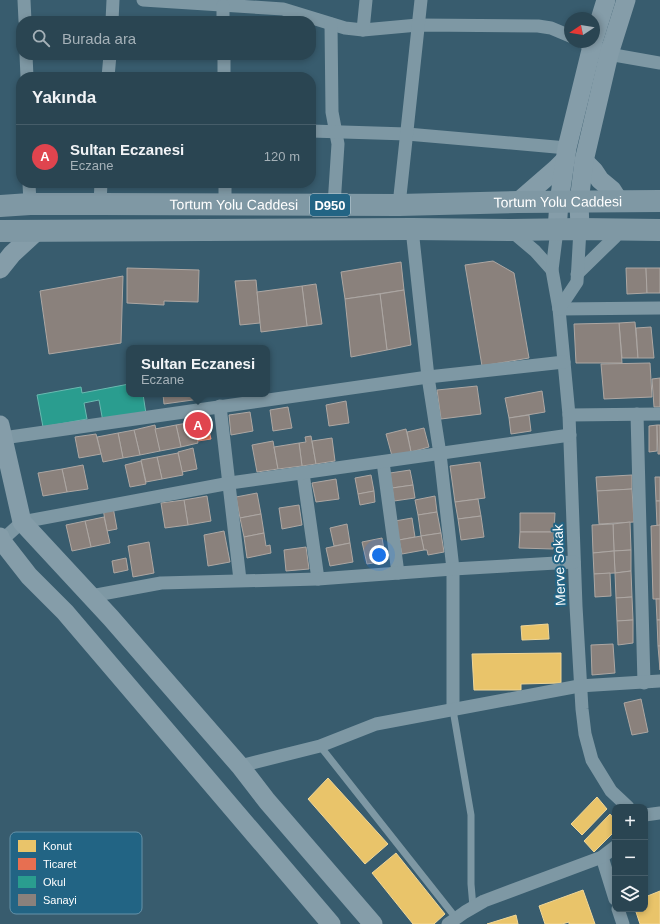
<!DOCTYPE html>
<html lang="tr">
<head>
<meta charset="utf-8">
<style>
	body { margin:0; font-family:Arial,sans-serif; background:#364f5c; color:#f1f3f6 }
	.controls { position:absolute; right:12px; bottom:12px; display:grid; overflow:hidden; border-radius:8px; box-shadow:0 2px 6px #0003 }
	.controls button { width:36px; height:36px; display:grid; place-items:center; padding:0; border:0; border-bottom:1px solid #465d69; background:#2a4552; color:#f1f3f6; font:20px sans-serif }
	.compass { position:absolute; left:564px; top:12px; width:36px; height:36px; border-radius:50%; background:#2a4552; box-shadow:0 2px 6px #0003; rotate:258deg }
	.you { position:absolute; left:379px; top:555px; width:14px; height:14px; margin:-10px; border:3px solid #fff; border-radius:50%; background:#1a73e8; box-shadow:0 0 0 6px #1a73e833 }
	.badge { display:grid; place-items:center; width:26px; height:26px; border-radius:50%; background:#b9c6cc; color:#fff; font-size:13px; font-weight:700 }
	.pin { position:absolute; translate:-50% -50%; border:2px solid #fff; box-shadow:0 1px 4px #0006 }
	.popup { position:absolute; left:126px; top:345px; width:144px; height:52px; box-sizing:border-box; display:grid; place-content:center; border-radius:8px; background:#2a4552; filter:drop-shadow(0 1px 3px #0005); font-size:13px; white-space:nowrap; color:#a5b1b8 }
	.popup b { font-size:15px; color:#f1f3f6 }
	.popup::after { content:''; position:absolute; left:50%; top:100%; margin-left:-8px; border:8px solid transparent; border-top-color:#2a4552 }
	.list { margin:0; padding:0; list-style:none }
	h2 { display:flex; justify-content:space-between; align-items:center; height:52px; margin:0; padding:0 16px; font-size:17px }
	h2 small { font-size:13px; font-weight:400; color:#a5b1b8 }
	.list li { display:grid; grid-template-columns:26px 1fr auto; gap:12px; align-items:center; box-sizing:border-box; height:64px; padding:0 16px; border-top:1px solid #465d69 }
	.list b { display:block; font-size:15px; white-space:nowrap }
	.list p { margin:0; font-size:13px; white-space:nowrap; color:#a5b1b8 }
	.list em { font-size:13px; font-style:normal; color:#a5b1b8 }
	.icon { flex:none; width:22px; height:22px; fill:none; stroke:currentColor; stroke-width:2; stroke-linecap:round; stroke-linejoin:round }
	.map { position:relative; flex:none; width:660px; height:924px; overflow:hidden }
	.search { position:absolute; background:#2a4552; box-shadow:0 2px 6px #0003; left:16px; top:16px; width:300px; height:44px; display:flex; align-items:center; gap:10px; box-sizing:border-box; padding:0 14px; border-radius:16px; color:#a5b1b8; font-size:15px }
	.panel { position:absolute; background:#2a4552; box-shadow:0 2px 6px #0003; left:16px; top:72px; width:300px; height:116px; border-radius:16px }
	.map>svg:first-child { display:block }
	.homes { fill:#e9c46a; stroke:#f0d697 }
	.shops { fill:#e76f51; stroke:#ee9a85 }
	.schools { fill:#2a9d8f; stroke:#6abab1 }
	.industry { fill:#8a817c; stroke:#ada7a3 }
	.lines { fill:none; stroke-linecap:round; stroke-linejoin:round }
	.lane { stroke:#7e98a4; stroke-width:7 }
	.street { stroke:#7e98a4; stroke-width:13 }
	.secondary { stroke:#859da9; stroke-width:19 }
	.highway { stroke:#7f98a4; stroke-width:22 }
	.labels { text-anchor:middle; stroke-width:4; stroke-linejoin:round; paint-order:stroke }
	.shield { fill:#226484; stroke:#bdd0da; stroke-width:1 }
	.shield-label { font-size:13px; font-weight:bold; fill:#fff }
	.street-label { font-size:14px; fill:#fff; stroke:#226484 }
	.key { fill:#226484; stroke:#6492a9; stroke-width:1 }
	.key-label { font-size:11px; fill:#fff }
</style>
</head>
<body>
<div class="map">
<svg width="660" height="924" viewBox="0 0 660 924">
	<rect width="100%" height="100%" fill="#385c6e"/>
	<g class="homes">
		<polygon points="548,624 549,639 522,640 521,626"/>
		<polygon points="561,653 561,683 521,684 521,690 474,690 472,654"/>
		<polygon points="328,778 388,844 365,864 308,799"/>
		<polygon points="597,797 607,809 582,835 571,824"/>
		<polygon points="610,814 615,820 615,831 594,852 584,841"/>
		<polygon points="396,853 445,914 434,924 413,924 372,873"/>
		<polygon points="583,890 595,924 569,924 569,922 562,924 545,924 539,906"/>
		<polygon points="660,891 660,924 640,924 635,909 645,909 645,897"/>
		<polygon points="516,915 518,924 487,924"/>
	</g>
	<polygon class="shops" points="206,418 211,439 198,441 193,422"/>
	<polygon class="schools" points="129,384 129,394 143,394 146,414 103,422 99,400 84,403 87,419 43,427 37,395 81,387 82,393"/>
	<g class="industry">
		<polygon points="493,261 514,273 529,358 482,366 465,265"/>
		<polygon points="401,262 404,290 345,299 341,272"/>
		<polygon points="127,268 199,270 198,302 164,301 164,305 127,303"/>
		<polygon points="626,268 646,268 647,293 627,294"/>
		<polygon points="646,268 660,268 660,293 647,293"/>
		<polygon points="123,276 121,343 49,354 40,291"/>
		<polygon points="256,280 260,323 240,325 235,281"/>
		<polygon points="316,284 322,324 307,326 302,286"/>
		<polygon points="302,286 307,326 261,332 257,292"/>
		<polygon points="404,290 411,345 387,350 380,294"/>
		<polygon points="380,294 387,350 351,357 345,299"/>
		<polygon points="635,322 638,358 622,358 619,323"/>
		<polygon points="619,323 622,363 576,363 574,324"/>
		<polygon points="651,327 654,358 638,358 636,328"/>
		<polygon points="650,363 652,397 604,399 601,364"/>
		<polygon points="660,378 660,407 654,407 652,379"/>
		<polygon points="477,386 481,414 441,419 437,390"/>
		<polygon points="542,391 545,412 509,418 505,398"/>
		<polygon points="163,394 200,394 200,399 164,404"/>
		<polygon points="346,401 349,423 329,426 326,405"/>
		<polygon points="288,407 292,428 273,431 270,410"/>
		<polygon points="250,412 253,431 231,435 229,415"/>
		<polygon points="529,415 531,431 511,434 509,418"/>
		<polygon points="193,422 198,443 181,447 176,425"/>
		<polygon points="155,425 160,451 140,455 134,430"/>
		<polygon points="176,425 181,447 160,451 155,429"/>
		<polygon points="657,425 657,451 649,452 649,426"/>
		<polygon points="657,425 660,425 660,454 658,454"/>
		<polygon points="424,428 429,447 411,452 407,432"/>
		<polygon points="406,429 411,452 392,456 386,434"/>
		<polygon points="134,430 140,455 123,458 118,433"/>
		<polygon points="118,433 123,458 103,462 97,437"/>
		<polygon points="96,434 101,454 79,458 75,437"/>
		<polygon points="311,436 316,464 302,466 299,443 306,442 305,437"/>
		<polygon points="332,438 335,461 316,464 312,441"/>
		<polygon points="273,441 278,469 257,472 252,445"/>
		<polygon points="299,443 302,466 278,469 274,447"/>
		<polygon points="193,448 197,469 182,472 178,452"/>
		<polygon points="178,453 183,475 162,479 157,457"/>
		<polygon points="157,457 162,479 146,482 141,460"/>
		<polygon points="141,461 146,484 130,487 125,465"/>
		<polygon points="480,462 485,498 455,502 450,466"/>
		<polygon points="83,465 88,489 67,492 62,469"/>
		<polygon points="62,469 67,492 43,496 38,473"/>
		<polygon points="410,470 413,485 392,488 390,473"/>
		<polygon points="371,475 374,491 358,494 355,478"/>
		<polygon points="632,475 632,489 597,491 596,477"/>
		<polygon points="655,477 660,477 660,501 656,501"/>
		<polygon points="336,479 339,499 316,502 312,483"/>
		<polygon points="413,485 415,498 394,501 392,488"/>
		<polygon points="632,489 634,522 599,524 597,491"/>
		<polygon points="374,491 375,502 360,505 358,494"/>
		<polygon points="257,493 261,514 240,518 236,497"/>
		<polygon points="207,496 211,521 188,525 184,500"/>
		<polygon points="435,496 437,512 418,515 415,500"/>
		<polygon points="478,499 481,516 458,519 455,502"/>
		<polygon points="184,500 188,525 165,528 161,503"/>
		<polygon points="656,501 660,501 660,525 657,526"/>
		<polygon points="299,505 302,525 282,529 279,508"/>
		<polygon points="113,507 117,529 107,531 103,509"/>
		<polygon points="437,512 441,533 421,536 418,515"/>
		<polygon points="520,513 555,513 554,532 520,532"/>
		<polygon points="261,514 264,533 244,537 240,518"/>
		<polygon points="481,516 484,537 461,540 458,519"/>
		<polygon points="104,517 110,543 91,547 85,521"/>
		<polygon points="412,518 415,537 399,540 395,521"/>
		<polygon points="85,521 91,547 72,551 66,525"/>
		<polygon points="630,522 631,550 614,551 613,524"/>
		<polygon points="347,524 350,543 334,546 330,528"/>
		<polygon points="613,524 614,551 593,553 592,525"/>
		<polygon points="660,525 660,599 653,599 651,526"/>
		<polygon points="224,531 230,562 208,566 204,535"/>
		<polygon points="520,532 554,532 553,549 519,548"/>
		<polygon points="264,533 266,546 270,545 271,553 247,558 244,537"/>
		<polygon points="441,533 444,552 428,555 427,550 424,550 421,536"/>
		<polygon points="421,536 424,550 402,554 399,540"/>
		<polygon points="382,538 386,561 367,564 362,542"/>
		<polygon points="149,542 154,573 133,577 128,546"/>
		<polygon points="350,543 353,562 330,566 326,548"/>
		<polygon points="306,547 309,569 286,571 284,550"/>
		<polygon points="631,550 631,571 615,573 614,551"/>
		<polygon points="614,551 615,573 594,574 593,553"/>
		<polygon points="126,558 128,570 114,573 112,561"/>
		<polygon points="631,571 632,597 616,598 615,573"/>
		<polygon points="610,573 611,596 595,597 594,574"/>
		<polygon points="632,597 633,620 617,621 616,598"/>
		<polygon points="656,599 660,599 660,620 657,620"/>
		<polygon points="633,620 633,643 618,645 617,621"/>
		<polygon points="657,620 660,620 660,646 658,646"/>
		<polygon points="613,644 615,673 592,675 591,645"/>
		<polygon points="658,646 660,646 660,670"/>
		<polygon points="641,699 648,732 632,735 624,703"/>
	</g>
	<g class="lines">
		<g class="lane">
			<polyline points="453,710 471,815 471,884 473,907"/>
			<polyline points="320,746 456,918"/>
		</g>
		<g class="street">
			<polyline points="24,0 25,21"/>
			<polyline points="143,0 283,9 345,28 363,30 418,25 538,26 551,28 570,36"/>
			<polyline points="223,6 223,21"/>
			<polyline points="112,21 113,0"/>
			<polyline points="331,24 332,112 338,144 334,205"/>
			<polyline points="363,30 366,0"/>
			<polyline points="583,42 614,55 660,63"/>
			<polyline points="26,55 27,77"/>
			<polyline points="224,55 224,77"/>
			<polyline points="108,77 110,55"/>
			<polyline points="311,131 407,134 567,148"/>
			<polyline points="29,183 30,204"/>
			<polyline points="225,183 225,204"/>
			<polyline points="100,204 101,183"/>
			<polyline points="399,205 421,0"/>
			<polyline points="412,229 428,377 440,454 453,569 453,710"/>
			<polyline points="510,230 535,251 552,270"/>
			<polyline points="557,230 552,270 559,309 569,415 576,606 582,709 585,734 592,760 611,791 628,807"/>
			<polyline points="577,274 615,237 619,230"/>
			<polyline points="559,309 660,308"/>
			<polyline points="559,309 577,282 580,229"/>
			<polyline points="220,406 240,580"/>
			<polyline points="637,414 644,683"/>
			<polyline points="569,415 660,414"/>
			<polyline points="3,438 428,377 564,362"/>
			<polyline points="383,462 398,573"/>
			<polyline points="303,473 318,579"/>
			<polyline points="0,542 22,522 230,483 570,435"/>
			<polyline points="91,596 161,583 318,579 453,569 574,562"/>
			<polyline points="240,766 320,746 376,724 579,686 660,681"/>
			<polyline points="645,815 660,813"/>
			<polyline points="602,857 615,899"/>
			<polyline points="618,909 623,924"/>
			<polyline points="448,924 465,912 484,901 602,857 615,847"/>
		</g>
		<g class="secondary">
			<polyline points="594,39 606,0"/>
			<polyline points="584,161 594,171 600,180 612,190 619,201"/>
			<polyline points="518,202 556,169 565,160"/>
			<polyline points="580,229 579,202 584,161 609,54 626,0"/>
			<polyline points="557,230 559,202 567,148 593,42"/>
			<polyline points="0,269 12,254 37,231"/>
			<polyline points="0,425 22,522 111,618 240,766 267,801 373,924"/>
			<polyline points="0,537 1,540 29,576 65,612 331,924"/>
		</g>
		<g class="highway">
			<path id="s1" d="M0,206L30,204H100L399,205L518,202L660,201"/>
			<polyline points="0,231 412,229 510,230 580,229 660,230"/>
		</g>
	</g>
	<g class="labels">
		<rect class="shield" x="310" y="194" width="40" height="22" rx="3"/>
		<g class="shield-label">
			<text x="330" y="210">D950</text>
		</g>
		<g class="street-label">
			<text dy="5" stroke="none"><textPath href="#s1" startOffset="558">Tortum Yolu Caddesi</textPath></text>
			<text dy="5" stroke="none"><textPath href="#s1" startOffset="234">Tortum Yolu Caddesi</textPath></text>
			<text transform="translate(559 565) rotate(-92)" y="5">Merve Sokak</text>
		</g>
	</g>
	<rect x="10" y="832" width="132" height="82" rx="6" class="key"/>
	<rect x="18" y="840" width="18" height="12" fill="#e9c46a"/>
	<rect x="18" y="858" width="18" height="12" fill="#e76f51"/>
	<rect x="18" y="876" width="18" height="12" fill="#2a9d8f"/>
	<rect x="18" y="894" width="18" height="12" fill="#8a817c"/>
	<g class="key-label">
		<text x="43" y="850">Konut</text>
		<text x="43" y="868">Ticaret</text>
		<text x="43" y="886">Okul</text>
		<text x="43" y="904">Sanayi</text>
	</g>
</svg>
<div class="controls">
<button>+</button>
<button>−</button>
<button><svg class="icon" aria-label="layers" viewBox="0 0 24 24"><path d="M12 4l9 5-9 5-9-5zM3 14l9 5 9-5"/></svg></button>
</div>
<svg class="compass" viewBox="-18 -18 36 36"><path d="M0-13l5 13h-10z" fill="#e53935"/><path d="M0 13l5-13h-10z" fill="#a5b1b8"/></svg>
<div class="you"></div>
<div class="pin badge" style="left:198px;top:425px;background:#e0444e">A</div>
<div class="popup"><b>Sultan Eczanesi</b>Eczane</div>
<div class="search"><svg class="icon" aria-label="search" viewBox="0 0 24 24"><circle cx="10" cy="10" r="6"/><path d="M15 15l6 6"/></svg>Burada ara</div>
<section class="panel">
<h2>Yakında<small></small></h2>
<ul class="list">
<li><span class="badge" style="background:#e0444e">A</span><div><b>Sultan Eczanesi</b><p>Eczane</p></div><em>120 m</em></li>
</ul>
</section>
</div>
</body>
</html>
